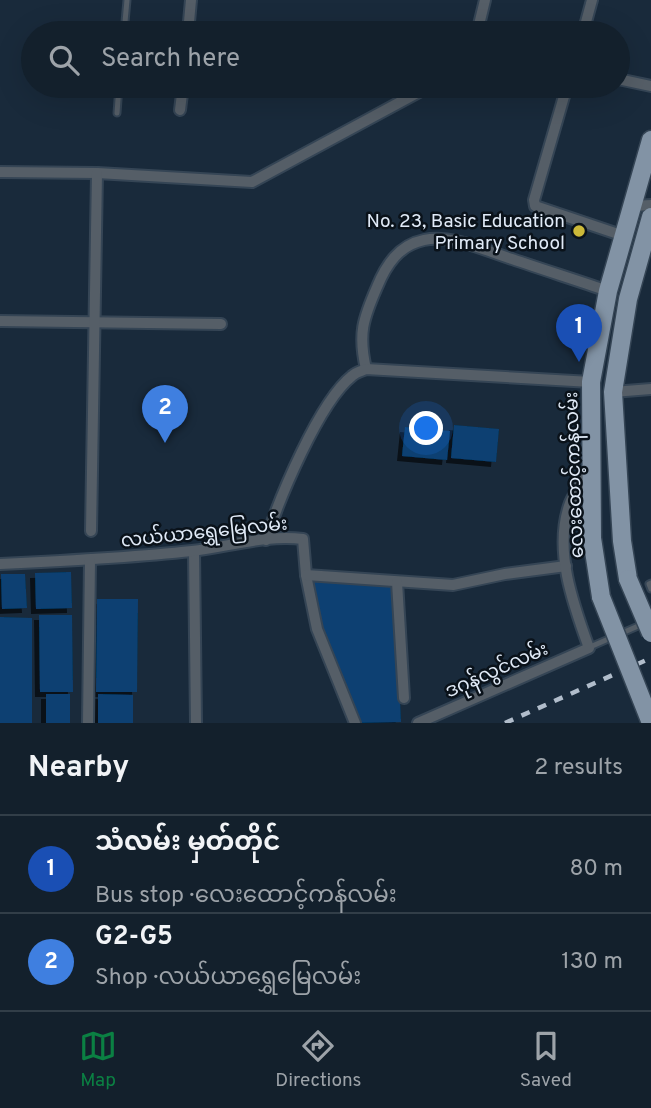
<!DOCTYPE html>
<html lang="en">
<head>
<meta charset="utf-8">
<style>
	body { margin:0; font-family:Overpass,"Noto Sans Myanmar",sans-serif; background:#1c2834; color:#f1f3f6 }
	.you { position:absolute; left:427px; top:429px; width:24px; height:24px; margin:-18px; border:5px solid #fff; border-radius:50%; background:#1a73e8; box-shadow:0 0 0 10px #1a73e833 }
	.badge { display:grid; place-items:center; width:46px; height:46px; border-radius:50%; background:#0b8043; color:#fff; font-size:23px; font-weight:700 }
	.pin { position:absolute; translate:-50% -58px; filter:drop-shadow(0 2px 4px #0008) }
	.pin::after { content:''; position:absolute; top:37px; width:24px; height:21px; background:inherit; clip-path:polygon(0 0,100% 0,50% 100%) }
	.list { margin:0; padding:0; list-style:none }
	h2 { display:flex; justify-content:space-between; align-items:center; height:91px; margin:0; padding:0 28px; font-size:30px }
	h2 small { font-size:23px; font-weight:400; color:#9da3a9 }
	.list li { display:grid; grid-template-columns:46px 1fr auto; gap:21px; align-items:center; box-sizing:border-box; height:98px; padding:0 28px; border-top:2px solid #323e48 }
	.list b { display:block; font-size:26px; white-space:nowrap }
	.list p { margin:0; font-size:23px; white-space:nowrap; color:#9da3a9 }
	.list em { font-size:23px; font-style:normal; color:#9da3a9 }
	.icon { flex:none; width:38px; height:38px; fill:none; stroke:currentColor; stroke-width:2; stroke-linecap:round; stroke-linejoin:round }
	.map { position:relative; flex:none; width:651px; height:723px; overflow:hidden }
	.search { position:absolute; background:#13202c; box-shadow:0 7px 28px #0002; left:21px; right:21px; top:21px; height:77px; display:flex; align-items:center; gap:18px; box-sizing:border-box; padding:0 24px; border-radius:38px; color:#9da3a9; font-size:26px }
	.sheet { height:287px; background:#13202c }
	nav { display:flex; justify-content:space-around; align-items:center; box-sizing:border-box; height:98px; border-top:2px solid #323e48; background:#13202c; font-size:19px; color:#9da3a9 }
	nav a { display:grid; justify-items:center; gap:4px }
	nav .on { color:#0b8043 }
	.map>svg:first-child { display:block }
	.building { fill:#084072; filter:url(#shadow) }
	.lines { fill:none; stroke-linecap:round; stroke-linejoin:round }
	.lane-casing { stroke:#354555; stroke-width:9 }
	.street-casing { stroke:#354555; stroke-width:14 }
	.primary-casing { stroke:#354555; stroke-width:21 }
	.lane { stroke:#555e67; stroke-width:5 }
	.street { stroke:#555e67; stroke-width:10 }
	.primary { stroke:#8293a5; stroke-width:18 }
	.rail { stroke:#b1bdcb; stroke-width:4.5; stroke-dasharray:9 9; stroke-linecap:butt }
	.primary-bridge-casing { stroke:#354555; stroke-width:21; stroke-linecap:butt }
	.primary-bridge { stroke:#8293a5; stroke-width:18 }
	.poi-dot { fill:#ccb939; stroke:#0a121a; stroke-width:2.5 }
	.labels { text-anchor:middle; stroke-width:5; stroke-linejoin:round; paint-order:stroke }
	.poi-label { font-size:19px; fill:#e0eaf7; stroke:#0a121a; text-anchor:end }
	.street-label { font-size:19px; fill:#e0eaf7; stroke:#0a121a }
</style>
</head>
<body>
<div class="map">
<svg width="651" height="723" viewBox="0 0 651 723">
	<defs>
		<filter id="shadow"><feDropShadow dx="-5" dy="5" stdDeviation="0" flood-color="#0009"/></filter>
	</defs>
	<rect width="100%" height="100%" fill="#192a3b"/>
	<g class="building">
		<polygon points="454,425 499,429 496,462 451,458"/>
		<polygon points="405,427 450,431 447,460 402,456"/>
		<polygon points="71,572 72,608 36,609 35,573"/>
		<polygon points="1,574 25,574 27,608 2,609"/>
		<polygon points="309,578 395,585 401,722 356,723 319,629"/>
		<polygon points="97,599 138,599 137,692 96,692"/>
		<polygon points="39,615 72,615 73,692 40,692"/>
		<polygon points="0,617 32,618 32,723 0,723"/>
		<rect x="46" y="694" width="24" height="29"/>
		<polygon points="98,694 133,695 133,723 98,723"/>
	</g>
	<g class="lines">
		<g class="lane-casing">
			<g id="lane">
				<polyline points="124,33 127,0"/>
				<polyline points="117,113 119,86"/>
				<polyline points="651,583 649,584 651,589"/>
				<polyline points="590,647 645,623"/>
			</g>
		</g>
		<g class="street-casing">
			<g id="street">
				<polyline points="188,33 191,0"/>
				<polyline points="477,33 485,0"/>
				<polyline points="583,33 592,0"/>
				<polyline points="618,79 651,86"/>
				<polyline points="567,86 534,200 535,206 624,236"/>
				<polyline points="180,110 183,86"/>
				<polyline points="0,172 97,173 252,182 430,86"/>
				<polyline points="633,206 651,205"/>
				<polyline points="0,321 221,324"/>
				<path d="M366,369C358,334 363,319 377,287C386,265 399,245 424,240C452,234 486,251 512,259C544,270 576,280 608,291"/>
				<polyline points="613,392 651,389"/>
				<polyline points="91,531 97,173"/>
				<path d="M266,540C279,499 319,402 352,376C356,372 362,371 366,369L591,382"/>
				<polyline points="194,551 196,723"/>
				<path d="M0,564C64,561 128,558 192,551C228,547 267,534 303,539L306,575L317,629L355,723"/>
				<polyline points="306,575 453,585 505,574 566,566"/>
				<polyline points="397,582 404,698"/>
				<polyline points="88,723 90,560"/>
				<path d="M418,723L589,648C573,604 553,549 570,503C575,491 583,480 589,469"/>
			</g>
		</g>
		<g class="primary-casing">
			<g id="primary">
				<polyline points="628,579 622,541 613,392 628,299 651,217"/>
				<polyline points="601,597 592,538 591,382 608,291 651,140"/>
			</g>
		</g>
		<use href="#lane" class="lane"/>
		<use href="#street" class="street"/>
		<use href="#primary" class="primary"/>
		<polyline class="rail" points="505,723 651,658"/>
		<g class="primary-bridge-casing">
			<g id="primary-bridge">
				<polyline points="628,579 651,633"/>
				<polyline points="601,597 651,723"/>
			</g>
		</g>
		<use href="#primary-bridge" class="primary-bridge"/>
	</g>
	<circle class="poi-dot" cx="579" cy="231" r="7"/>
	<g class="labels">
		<g class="poi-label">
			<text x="565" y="227">No. 23, Basic Education<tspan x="565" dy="22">Primary School</tspan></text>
		</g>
		<g class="street-label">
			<text transform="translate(573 475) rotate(-92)" y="7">လေးထောင့်ကန်လမ်း</text>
			<text transform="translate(204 531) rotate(-6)" y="7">လယ်ယာရွှေမြေလမ်း</text>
			<text transform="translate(496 669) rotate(-24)" y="7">ဒဂုန်လွင်လမ်း</text>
		</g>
	</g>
</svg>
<div class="you"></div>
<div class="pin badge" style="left:579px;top:362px;background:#1a4fb4">1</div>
<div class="pin badge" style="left:165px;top:443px;background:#3f7fe0">2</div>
<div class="search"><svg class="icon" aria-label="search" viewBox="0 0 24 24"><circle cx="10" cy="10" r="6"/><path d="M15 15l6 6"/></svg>Search here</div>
</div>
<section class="sheet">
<h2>Nearby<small>2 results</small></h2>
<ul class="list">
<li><span class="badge" style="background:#1a4fb4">1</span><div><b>သံလမ်း မှတ်တိုင်</b><p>Bus stop · လေးထောင့်ကန်လမ်း</p></div><em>80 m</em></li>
<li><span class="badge" style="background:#3f7fe0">2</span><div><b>G2-G5</b><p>Shop · လယ်ယာရွှေမြေလမ်း</p></div><em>130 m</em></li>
</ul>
</section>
<nav>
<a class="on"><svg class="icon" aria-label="map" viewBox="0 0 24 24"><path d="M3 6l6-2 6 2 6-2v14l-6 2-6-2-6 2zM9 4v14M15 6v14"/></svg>Map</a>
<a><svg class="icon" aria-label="directions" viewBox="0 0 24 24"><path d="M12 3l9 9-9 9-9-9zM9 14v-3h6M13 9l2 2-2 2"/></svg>Directions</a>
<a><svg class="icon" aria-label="saved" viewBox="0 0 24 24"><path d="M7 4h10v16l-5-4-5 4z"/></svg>Saved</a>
</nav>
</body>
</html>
